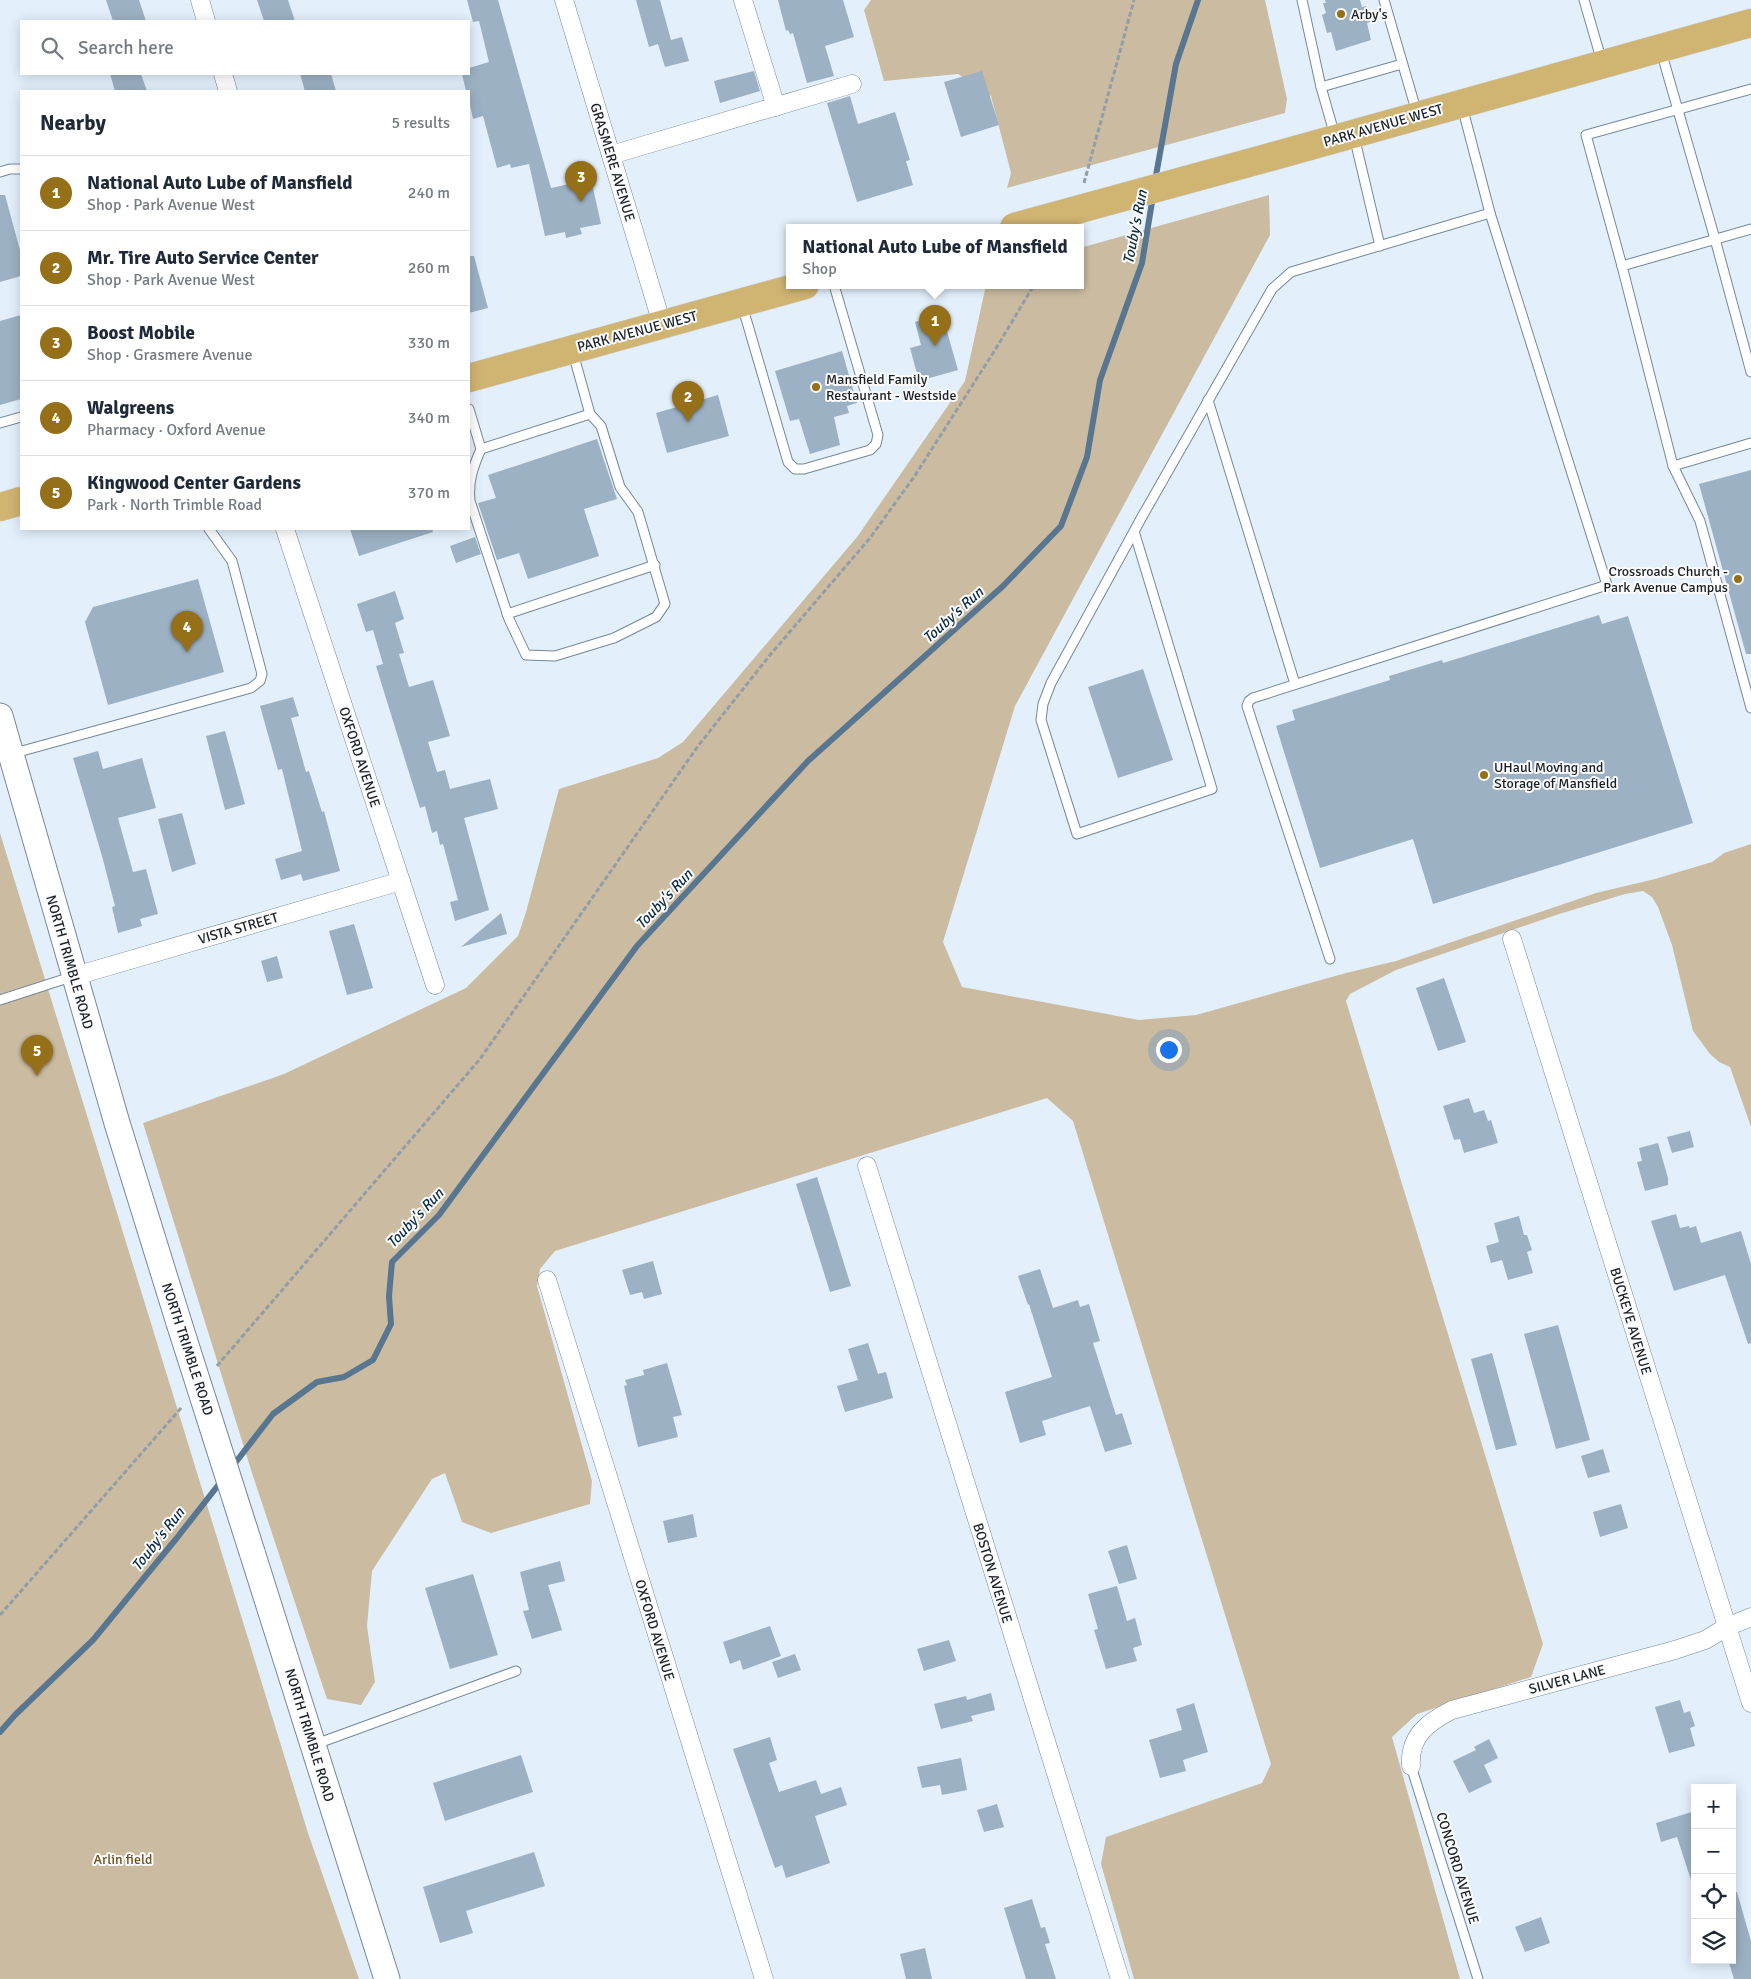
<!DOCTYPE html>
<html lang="en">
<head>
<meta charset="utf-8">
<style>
	body { margin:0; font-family:Signika,sans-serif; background:#f2f2f3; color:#1f2937 }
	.controls { position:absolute; right:15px; bottom:15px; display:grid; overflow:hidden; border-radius:0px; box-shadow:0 2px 12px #0003 }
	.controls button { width:45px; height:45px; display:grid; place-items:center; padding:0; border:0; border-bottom:1px solid #e0e1e3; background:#fff; color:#1f2937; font:25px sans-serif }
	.you { position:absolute; left:1168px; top:1049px; width:18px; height:18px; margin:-12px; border:4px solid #fff; border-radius:50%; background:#1a73e8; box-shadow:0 0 0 8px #1a73e833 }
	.badge { display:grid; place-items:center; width:32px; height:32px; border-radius:50%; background:#966f19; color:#fff; font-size:16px; font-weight:700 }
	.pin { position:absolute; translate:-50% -41px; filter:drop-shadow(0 1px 2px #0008) }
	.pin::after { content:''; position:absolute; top:26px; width:18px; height:15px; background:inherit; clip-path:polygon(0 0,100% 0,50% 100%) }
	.popup { position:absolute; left:786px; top:224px; width:298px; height:65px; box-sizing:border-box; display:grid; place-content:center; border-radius:0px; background:#fff; filter:drop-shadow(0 1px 4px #0005); font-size:16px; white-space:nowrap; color:#747a83 }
	.popup b { font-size:19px; color:#1f2937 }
	.popup::after { content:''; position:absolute; left:50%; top:100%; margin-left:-10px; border:10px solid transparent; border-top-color:#fff }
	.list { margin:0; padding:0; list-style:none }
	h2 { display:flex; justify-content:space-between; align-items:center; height:65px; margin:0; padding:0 20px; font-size:21px }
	h2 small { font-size:16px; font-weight:400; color:#747a83 }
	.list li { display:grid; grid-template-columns:32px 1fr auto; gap:15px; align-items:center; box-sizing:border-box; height:75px; padding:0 20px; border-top:1px solid #e0e1e3 }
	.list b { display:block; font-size:19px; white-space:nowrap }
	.list p { margin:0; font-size:16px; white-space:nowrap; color:#747a83 }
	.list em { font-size:16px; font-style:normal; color:#747a83 }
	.icon { flex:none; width:28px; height:28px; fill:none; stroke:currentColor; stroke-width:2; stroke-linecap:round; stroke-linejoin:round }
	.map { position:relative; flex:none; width:1751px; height:1979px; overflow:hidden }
	.search { position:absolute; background:#fff; box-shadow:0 2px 12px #0003; left:20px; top:20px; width:450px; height:55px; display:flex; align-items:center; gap:12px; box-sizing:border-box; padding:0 18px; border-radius:0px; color:#747a83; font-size:19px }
	.panel { position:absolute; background:#fff; box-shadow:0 2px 12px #0003; left:20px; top:90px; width:450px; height:440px; border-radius:0px }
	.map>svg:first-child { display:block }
	.green { fill:#cbbca1 }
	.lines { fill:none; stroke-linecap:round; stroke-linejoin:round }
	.stream { stroke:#587690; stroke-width:6 }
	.building { fill:#9cb1c4 }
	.lane-casing { stroke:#74889a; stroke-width:11 }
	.street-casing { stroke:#74889a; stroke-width:19 }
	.secondary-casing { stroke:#74889a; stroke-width:27 }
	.primary-casing { stroke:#ccced0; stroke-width:29 }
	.path { stroke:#929da7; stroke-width:3; stroke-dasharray:5 2.5; stroke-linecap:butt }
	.lane { stroke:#fff; stroke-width:9 }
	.street { stroke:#fff; stroke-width:18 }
	.secondary { stroke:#fff; stroke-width:25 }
	.primary { stroke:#d0b472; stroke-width:28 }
	.secondary-bridge-casing { stroke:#74889a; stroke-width:27; stroke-linecap:butt }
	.primary-bridge-casing { stroke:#ccced0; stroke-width:29; stroke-linecap:butt }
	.secondary-bridge { stroke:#fff; stroke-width:25 }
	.primary-bridge { stroke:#d0b472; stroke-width:28 }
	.poi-dot { fill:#966f19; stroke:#fbfbfb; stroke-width:2 }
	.labels { text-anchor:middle; stroke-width:4; stroke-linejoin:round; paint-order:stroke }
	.poi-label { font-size:14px; fill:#192128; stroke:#fbfbfb; text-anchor:start }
	.street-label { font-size:14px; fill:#192128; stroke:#fbfbfb }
	.park-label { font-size:14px; fill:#6c521d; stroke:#fbfbfb }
	.water-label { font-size:15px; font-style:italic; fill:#0d2d45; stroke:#fbfbfb }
</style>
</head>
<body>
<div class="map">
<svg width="1751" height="1979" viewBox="0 0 1751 1979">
	<rect width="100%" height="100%" fill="#e3f0fc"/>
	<g class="green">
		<polygon points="871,0 1265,0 1287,99 1285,113 1007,188 1011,173 991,96 958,74 884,81 864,10"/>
		<polygon points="1269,195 1270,235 1015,706 943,942 962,987 1139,1020 1196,1015 1346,973 1396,961 1596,893 1655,879 1712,862 1724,853 1751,844 1751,1127 1730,1067 1719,1062 1710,1054 1693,1031 1672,945 1658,907 1652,897 1643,891 1625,894 1556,915 1396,970 1350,994 1346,1001 1543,1644 1531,1677 1417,1714 1392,1737 1460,1979 1134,1979 1101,1864 1106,1837 1262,1783 1271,1764 1073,1121 1047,1098 555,1251 540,1269 537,1286 592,1481 590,1504 491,1533 462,1522 445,1473 432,1479 372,1571 367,1626 375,1682 361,1705 327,1699 252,1473 143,1123 284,1074 466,988 518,936 526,912 559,789 658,758 683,742 857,537 965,381 986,285 1080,285 1080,248"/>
		<polygon points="0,833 308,1833 359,1979 0,1979"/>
	</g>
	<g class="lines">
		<g class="stream">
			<polyline points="1155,181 1176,64 1198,0"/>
			<polyline points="232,1467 273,1414 317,1382 344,1377 373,1360 391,1324 389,1296 392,1262 439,1215 637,946 808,761 1003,586 1061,526 1087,457 1100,380 1142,263 1153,196"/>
			<polyline points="0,1732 15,1715 93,1640 176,1539 223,1479"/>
		</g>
	</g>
	<g class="building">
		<polygon points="106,0 139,0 146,21 113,21"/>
		<polygon points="257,0 288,0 295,21 264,21"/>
		<polygon points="467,0 498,0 551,188 591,179 601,224 580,228 582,234 566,238 565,232 545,236 529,164 511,168 510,164 497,168 483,116 473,119 469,101 469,91 466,91 462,74 469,74 469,68 489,62 479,21 473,22"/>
		<polygon points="636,0 660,0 671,40 682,37 689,61 665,67 658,44 649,47"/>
		<polygon points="778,0 843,0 854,37 825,46 834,76 807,83 793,33 790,34 788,30 786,31"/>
		<polygon points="1325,0 1360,0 1362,7 1366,6 1370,22 1367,23 1371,40 1336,51 1331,32 1327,33 1322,15 1326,13 1323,3 1326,3"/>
		<polygon points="754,71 760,91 720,103 714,81"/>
		<polygon points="982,71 999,125 961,137 944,82"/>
		<polygon points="110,74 141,74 147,91 115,91"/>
		<polygon points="300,74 331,74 336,91 305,91"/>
		<polygon points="850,96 858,124 895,112 910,160 906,161 913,185 857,202 827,103"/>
		<polygon points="0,195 5,195 21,254 21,276 0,282"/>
		<polygon points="469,256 474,256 488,308 469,313"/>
		<polygon points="942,314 958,370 919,381 910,348 921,345 915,322"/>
		<polygon points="21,315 21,399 0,405 0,321"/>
		<polygon points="842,351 857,403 847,406 849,413 834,417 840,445 810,454 799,419 790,421 775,371"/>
		<polygon points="718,395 729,436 667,453 656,413"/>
		<polygon points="597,439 617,499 584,509 599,556 528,579 519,553 497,560 478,503 496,498 488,475"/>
		<polygon points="1751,470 1751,654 1746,654 1699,484"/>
		<polygon points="350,529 432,529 433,532 359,556"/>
		<polygon points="475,537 481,554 456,563 450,546"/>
		<polygon points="198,579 224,672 108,705 85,622 93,607"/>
		<polygon points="395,591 404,619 395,623 404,653 399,654 409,687 433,680 450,736 428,742 437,772 445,770 450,789 490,779 498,809 464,818 489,910 455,921 450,902 458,900 443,844 440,845 437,831 432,833 425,806 420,808 376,666 383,664 373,630 366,632 357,604"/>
		<polygon points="1599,615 1602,624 1628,616 1693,823 1433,904 1413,839 1320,868 1276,726 1295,720 1292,710 1390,680 1389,676 1442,660 1443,663"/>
		<polygon points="1143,669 1173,760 1118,778 1088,687"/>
		<polygon points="293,697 299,716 291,718 306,772 309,771 322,812 324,811 340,871 303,881 301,874 281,880 275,859 302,851 282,769 278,770 260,706"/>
		<polygon points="225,731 245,804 225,810 206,736"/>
		<polygon points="98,751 103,769 142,758 156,808 118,818 133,872 146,869 158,914 140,919 142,926 118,933 112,907 115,906 102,856 73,758"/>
		<polygon points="182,813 196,864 172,872 158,819"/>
		<polygon points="501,913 507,934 461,947"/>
		<polygon points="354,924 373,988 347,995 329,931"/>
		<polygon points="277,956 283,978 267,982 261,961"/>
		<polygon points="1444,978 1466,1042 1438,1051 1416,988"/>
		<polygon points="1469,1098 1474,1113 1484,1110 1488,1121 1491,1120 1498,1143 1464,1153 1460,1139 1454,1140 1443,1106"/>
		<polygon points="1690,1131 1694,1147 1672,1153 1667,1137"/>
		<polygon points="1658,1143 1668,1178 1668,1185 1645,1191 1637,1162 1642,1161 1639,1148"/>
		<polygon points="817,1177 851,1286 830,1292 796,1184"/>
		<polygon points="1676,1214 1680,1228 1689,1226 1690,1228 1696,1226 1701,1243 1741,1231 1751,1264 1751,1343 1748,1344 1725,1275 1674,1291 1651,1221"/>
		<polygon points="1519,1216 1524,1235 1527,1235 1532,1250 1527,1252 1533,1273 1508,1280 1502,1260 1491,1263 1486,1246 1499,1242 1494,1223"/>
		<polygon points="653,1261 662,1294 644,1299 642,1292 630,1295 622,1270"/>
		<polygon points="1040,1269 1053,1308 1078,1300 1080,1307 1089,1304 1100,1341 1093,1343 1116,1415 1122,1413 1132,1444 1105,1452 1090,1406 1042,1421 1046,1435 1020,1443 1005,1392 1052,1377 1029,1304 1028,1305 1018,1276"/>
		<polygon points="1558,1325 1590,1440 1556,1449 1524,1334"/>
		<polygon points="868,1343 878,1374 886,1372 893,1398 845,1412 837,1386 858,1380 848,1349"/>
		<polygon points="1492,1353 1517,1445 1496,1450 1471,1359"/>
		<polygon points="667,1363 682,1415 673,1417 678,1437 638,1447 624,1386 627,1385 625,1380 644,1375 643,1370"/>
		<polygon points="1603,1449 1610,1472 1588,1478 1581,1456"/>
		<polygon points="1621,1504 1628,1528 1600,1537 1593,1512"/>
		<polygon points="693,1514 697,1537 668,1543 663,1521"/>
		<polygon points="1127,1545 1137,1579 1119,1584 1108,1551"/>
		<polygon points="560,1561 565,1581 548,1585 562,1630 532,1639 523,1611 529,1610 520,1572"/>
		<polygon points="473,1574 498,1655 450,1669 425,1588"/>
		<polygon points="1117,1586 1127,1621 1135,1618 1142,1645 1133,1648 1137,1661 1106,1669 1094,1630 1098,1629 1088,1594"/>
		<polygon points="770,1626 781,1656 743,1670 740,1660 730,1664 723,1642"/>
		<polygon points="949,1640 956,1661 924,1671 917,1649"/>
		<polygon points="795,1654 801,1670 778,1678 772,1662"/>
		<polygon points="991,1693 995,1710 971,1716 973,1721 941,1729 934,1704 966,1696 967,1700"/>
		<polygon points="1680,1700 1684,1713 1690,1711 1695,1726 1690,1728 1695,1746 1669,1753 1655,1707"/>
		<polygon points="1194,1703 1208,1752 1183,1760 1186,1771 1160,1778 1149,1740 1182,1730 1176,1709"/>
		<polygon points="770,1737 777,1760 769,1763 779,1792 816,1780 821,1794 841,1787 847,1805 815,1816 830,1863 786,1878 782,1865 775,1868 733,1749"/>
		<polygon points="1489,1739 1498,1758 1484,1765 1492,1782 1469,1793 1453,1761 1476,1750 1474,1747"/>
		<polygon points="521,1755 533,1792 445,1821 433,1783"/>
		<polygon points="961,1758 967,1790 942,1795 940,1785 922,1788 917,1767"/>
		<polygon points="997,1804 1004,1827 984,1832 977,1810"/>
		<polygon points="1695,1811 1695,1880 1691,1880 1677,1837 1661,1842 1656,1823"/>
		<polygon points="534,1852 545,1886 466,1911 473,1933 440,1943 423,1887"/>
		<polygon points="1732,1892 1737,1892 1751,1941 1751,1979 1734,1979 1728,1960 1732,1960"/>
		<polygon points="1032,1899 1041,1928 1045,1927 1050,1943 1045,1944 1056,1979 1026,1979 1004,1908"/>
		<polygon points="1541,1917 1550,1943 1525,1952 1515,1927"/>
		<polygon points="925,1948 932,1979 906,1979 900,1954"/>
	</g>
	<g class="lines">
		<g class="lane-casing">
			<g id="lane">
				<polyline points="1302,0 1321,87 1335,136"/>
				<polyline points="1384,0 1417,113"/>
				<polyline points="1584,0 1602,62"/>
				<polyline points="1661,51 1715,239 1751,372"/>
				<polyline points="1321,87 1402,64"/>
				<polyline points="1751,89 1586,135 1622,266 1673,466 1700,521 1751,708"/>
				<polyline points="1354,136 1380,246"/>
				<polyline points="0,172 10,169 21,169"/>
				<polyline points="1622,266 1751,229"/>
				<polyline points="742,305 788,462 795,469 804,469 870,450 876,444 878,435 834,285"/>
				<polyline points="1208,400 1295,684"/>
				<path d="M469,409L481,449C473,467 468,481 470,501L509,619L526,655L555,656L614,638L656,617L665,604L638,512L620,487L601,426L590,414L573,353"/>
				<polyline points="0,423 21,417"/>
				<polyline points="481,449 590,414"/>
				<polyline points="1673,466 1751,443"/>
				<polyline points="1134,531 1212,789 1077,834 1041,720 1043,704 1051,683 1143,515 1272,289 1291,272 1490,213"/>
				<polyline points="507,614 655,565"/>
				<polyline points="11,754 251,688 260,681 262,674 232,561 209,529"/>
				<polyline points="1330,959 1247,706 1249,701 1253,698 1607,585 1490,213 1462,106"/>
				<polyline points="0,1000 74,976"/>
				<polyline points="316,1744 516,1671"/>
				<polyline points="1411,1766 1478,1979"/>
			</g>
		</g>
		<g class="street-casing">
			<g id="street">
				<polyline points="200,0 206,21"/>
				<polyline points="564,0 662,324"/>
				<polyline points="743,0 776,107"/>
				<polyline points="223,74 228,91"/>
				<polyline points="611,155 852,84"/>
				<polyline points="285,529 435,985"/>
				<polyline points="1512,939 1751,1703"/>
				<polyline points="75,976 401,881"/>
				<polyline points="867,1166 1120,1979"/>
				<polyline points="547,1280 764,1979"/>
				<path d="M1411,1766C1409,1736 1428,1722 1452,1710L1675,1650L1705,1640L1727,1627L1751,1617"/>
			</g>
		</g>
		<g class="secondary-casing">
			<g id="secondary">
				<polyline points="0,716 117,1123 179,1323"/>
				<polyline points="252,1552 387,1979"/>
			</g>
		</g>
		<g class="primary-casing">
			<g id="primary">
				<polyline points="1274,156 1751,23"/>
				<polyline points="469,378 805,285"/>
				<polyline points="0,507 21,501"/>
			</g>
		</g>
		<g class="path">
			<polyline points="1084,183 1134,0"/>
			<polyline points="217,1366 480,1059 698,746 770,655 870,538 914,477 995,350 1034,285"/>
			<polyline points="0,1615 182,1407"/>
		</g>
		<use href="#lane" class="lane"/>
		<use href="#street" class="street"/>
		<use href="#secondary" class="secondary"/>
		<use href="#primary" class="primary"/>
		<g class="secondary-bridge-casing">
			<polyline id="secondary-bridge" points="179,1323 252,1552"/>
		</g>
		<g class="primary-bridge-casing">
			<polyline id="primary-bridge" points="1014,227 1274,156"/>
		</g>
		<use href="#secondary-bridge" class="secondary-bridge"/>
		<use href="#primary-bridge" class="primary-bridge"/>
	</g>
	<g class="poi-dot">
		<circle cx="1341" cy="14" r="5"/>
		<circle cx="816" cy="387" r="5"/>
		<circle cx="1738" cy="579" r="5"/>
		<circle cx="1484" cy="775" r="5"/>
	</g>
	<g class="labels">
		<g class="poi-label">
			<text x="1351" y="19">Arby's</text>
			<text x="826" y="384">Mansfield Family<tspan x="826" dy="16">Restaurant - Westside</tspan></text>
			<text x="1728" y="576" text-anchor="end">Crossroads Church -<tspan x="1728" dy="16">Park Avenue Campus</tspan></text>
			<text x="1494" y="772">UHaul Moving and<tspan x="1494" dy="16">Storage of Mansfield</tspan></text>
		</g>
		<g class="street-label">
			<text transform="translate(1383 125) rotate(-16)" y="5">PARK AVENUE WEST</text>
			<text transform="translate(613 162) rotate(73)" y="5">GRASMERE AVENUE</text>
			<text transform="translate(637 331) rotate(-15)" y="5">PARK AVENUE WEST</text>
			<text transform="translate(360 757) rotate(72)" y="5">OXFORD AVENUE</text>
			<text transform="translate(238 928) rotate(-16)" y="5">VISTA STREET</text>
			<text transform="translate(70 962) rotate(74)" y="5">NORTH TRIMBLE ROAD</text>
			<text transform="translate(1631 1321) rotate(73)" y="5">BUCKEYE AVENUE</text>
			<text transform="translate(188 1349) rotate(72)" y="5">NORTH TRIMBLE ROAD</text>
			<text transform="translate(993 1573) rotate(73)" y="5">BOSTON AVENUE</text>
			<text transform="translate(655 1630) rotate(73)" y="5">OXFORD AVENUE</text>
			<text transform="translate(1567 1679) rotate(-15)" y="5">SILVER LANE</text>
			<text transform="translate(310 1735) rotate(73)" y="5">NORTH TRIMBLE ROAD</text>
			<text transform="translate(1458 1868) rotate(73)" y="5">CONCORD AVENUE</text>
		</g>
		<g class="park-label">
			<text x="123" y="1864">Arlin field</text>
		</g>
		<g class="water-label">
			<text transform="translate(1135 227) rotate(-79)" y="5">Touby's Run</text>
			<text transform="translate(953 615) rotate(-42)" y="5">Touby's Run</text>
			<text transform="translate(664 899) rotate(-47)" y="5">Touby's Run</text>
			<text transform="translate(415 1218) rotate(-47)" y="5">Touby's Run</text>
			<text transform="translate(158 1539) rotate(-52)" y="5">Touby's Run</text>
		</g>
	</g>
</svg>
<div class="controls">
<button>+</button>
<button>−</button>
<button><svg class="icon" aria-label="locate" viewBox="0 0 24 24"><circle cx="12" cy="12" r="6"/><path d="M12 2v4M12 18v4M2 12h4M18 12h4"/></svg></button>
<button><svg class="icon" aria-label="layers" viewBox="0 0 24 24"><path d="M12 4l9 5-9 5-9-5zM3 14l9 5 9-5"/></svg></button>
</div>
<div class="you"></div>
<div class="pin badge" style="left:935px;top:346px">1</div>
<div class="popup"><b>National Auto Lube of Mansfield</b>Shop</div>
<div class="pin badge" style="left:688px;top:422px">2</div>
<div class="pin badge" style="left:581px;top:202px">3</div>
<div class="pin badge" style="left:187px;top:652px">4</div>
<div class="pin badge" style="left:37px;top:1076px">5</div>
<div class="search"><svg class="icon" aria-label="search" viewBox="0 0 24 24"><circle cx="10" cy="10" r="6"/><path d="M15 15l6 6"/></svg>Search here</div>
<section class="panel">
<h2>Nearby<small>5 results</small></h2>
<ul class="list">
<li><span class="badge">1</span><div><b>National Auto Lube of Mansfield</b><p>Shop · Park Avenue West</p></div><em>240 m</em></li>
<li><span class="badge">2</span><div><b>Mr. Tire Auto Service Center</b><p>Shop · Park Avenue West</p></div><em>260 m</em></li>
<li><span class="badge">3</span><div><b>Boost Mobile</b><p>Shop · Grasmere Avenue</p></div><em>330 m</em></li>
<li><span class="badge">4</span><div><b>Walgreens</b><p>Pharmacy · Oxford Avenue</p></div><em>340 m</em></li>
<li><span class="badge">5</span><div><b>Kingwood Center Gardens</b><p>Park · North Trimble Road</p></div><em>370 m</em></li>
</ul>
</section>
</div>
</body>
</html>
